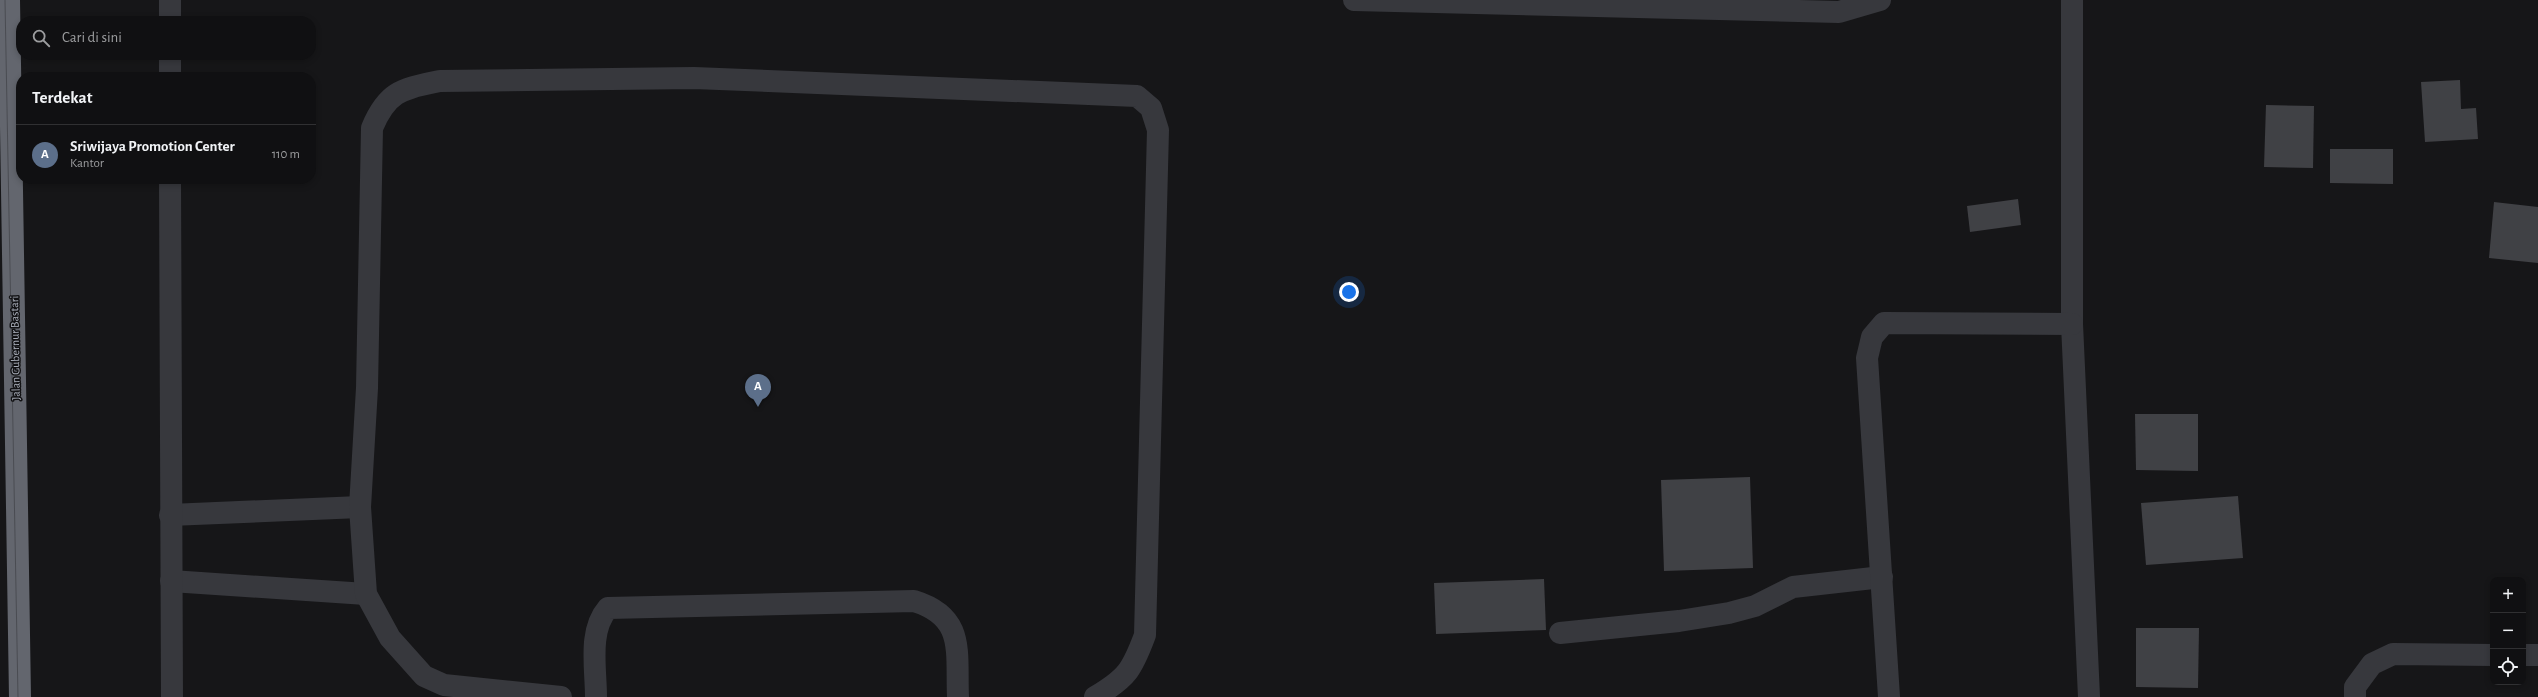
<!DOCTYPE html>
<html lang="id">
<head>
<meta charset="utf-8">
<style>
	body { margin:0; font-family:"Alegreya Sans",sans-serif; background:#1e1e20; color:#f1f3f6 }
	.controls { position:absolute; right:12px; bottom:12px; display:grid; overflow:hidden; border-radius:8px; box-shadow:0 2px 6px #0003 }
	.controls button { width:36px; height:36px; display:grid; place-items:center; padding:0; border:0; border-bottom:1px solid #303032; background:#101012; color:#f1f3f6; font:20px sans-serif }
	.you { position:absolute; left:1349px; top:292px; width:14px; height:14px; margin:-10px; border:3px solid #fff; border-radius:50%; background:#1a73e8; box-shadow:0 0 0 6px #1a73e833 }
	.badge { display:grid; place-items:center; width:26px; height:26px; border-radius:50%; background:#2563eb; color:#fff; font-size:13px; font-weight:700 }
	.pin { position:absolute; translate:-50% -33px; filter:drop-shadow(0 1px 2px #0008) }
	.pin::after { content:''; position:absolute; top:21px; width:14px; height:12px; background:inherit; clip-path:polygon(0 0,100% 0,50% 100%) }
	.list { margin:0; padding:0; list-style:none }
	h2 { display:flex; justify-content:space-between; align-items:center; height:52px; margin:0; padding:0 16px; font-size:17px }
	h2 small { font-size:13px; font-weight:400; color:#9c9d9f }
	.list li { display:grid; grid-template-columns:26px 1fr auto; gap:12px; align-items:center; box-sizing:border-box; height:60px; padding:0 16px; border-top:1px solid #303032 }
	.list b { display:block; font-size:15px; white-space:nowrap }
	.list p { margin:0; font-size:13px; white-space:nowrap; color:#9c9d9f }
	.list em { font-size:13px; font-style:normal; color:#9c9d9f }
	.icon { flex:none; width:22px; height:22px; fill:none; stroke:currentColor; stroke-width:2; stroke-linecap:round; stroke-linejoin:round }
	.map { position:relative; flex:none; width:2538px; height:697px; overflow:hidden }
	.search { position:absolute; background:#101012; box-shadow:0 2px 6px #0003; left:16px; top:16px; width:300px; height:44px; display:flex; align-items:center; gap:10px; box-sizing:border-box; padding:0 14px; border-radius:16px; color:#9c9d9f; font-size:15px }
	.panel { position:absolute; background:#101012; box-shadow:0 2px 6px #0003; left:16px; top:72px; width:300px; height:112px; border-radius:16px }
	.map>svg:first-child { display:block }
	.building { fill:#404145 }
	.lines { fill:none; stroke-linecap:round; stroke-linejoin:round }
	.lane { stroke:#37383d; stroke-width:22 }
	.street { stroke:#37383d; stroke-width:22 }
	.highway { stroke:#63666e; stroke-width:22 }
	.tram { stroke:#4a4c52; stroke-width:1 }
	.labels { text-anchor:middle; stroke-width:3; stroke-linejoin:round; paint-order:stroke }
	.street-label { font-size:12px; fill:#a8adb8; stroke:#111113 }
</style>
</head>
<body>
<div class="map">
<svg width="2538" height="697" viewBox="0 0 2538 697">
	<rect width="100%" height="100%" fill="#161618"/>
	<g class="building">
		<polygon points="2460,80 2461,109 2476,108 2478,139 2425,142 2421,82"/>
		<polygon points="2266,105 2314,106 2313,168 2264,167"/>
		<polygon points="2330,149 2393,149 2393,184 2330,183"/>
		<polygon points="2018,199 2021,225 1970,232 1967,206"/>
		<polygon points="2494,202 2538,207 2538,263 2489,258"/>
		<polygon points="2135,414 2198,414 2198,471 2136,470"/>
		<polygon points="1750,477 1753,568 1664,571 1661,480"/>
		<polygon points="2238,496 2243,558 2146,565 2141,503"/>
		<polygon points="1544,579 1546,630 1436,634 1434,583"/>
		<polygon points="2136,628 2199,628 2198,688 2136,687"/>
	</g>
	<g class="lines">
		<g class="lane">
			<polyline points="170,515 360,507"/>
			<polyline points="171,581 366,594"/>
			<path d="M561,697L444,685L424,676L390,638L366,594L360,507L367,388L372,128C388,90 403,89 440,81L694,78L1137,96L1151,108L1158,130L1145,635C1132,670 1127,678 1095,697"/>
			<path d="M596,697C596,668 588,631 608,608L914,601C966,617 956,652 958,697"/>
		</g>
		<g class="street">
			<polyline points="1354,0 1839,12 1880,0"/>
			<polyline points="2072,0 2072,324 2089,697"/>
			<polyline points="170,21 170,0"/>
			<polyline points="170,77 170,55"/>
			<polyline points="170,179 172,697"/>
			<polyline points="1560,633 1679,621 1729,613 1755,606 1793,587 1882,577"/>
			<polyline points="2523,655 2538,655"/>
			<polyline points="1889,697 1867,358 1872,337 1884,323 2072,324"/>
			<polyline points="2355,697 2355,687 2372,664 2393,654 2493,655"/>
		</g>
		<polyline class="highway" points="9,0 20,697"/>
		<polyline class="tram" points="5,0 18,697"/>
	</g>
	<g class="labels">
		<g class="street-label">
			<text transform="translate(15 348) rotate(-91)" y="4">Jalan Gubernur Bastari</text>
		</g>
	</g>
</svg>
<div class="controls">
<button>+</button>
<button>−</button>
<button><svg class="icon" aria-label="locate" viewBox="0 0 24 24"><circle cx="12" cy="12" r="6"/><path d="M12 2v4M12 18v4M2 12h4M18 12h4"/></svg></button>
</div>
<div class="you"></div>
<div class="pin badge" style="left:758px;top:407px;background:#5c6f8a">A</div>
<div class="search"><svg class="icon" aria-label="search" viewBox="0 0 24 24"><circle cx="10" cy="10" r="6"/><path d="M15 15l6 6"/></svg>Cari di sini</div>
<section class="panel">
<h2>Terdekat<small></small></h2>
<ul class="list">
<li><span class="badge" style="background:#5c6f8a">A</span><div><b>Sriwijaya Promotion Center</b><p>Kantor</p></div><em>110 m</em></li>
</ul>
</section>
</div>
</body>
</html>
